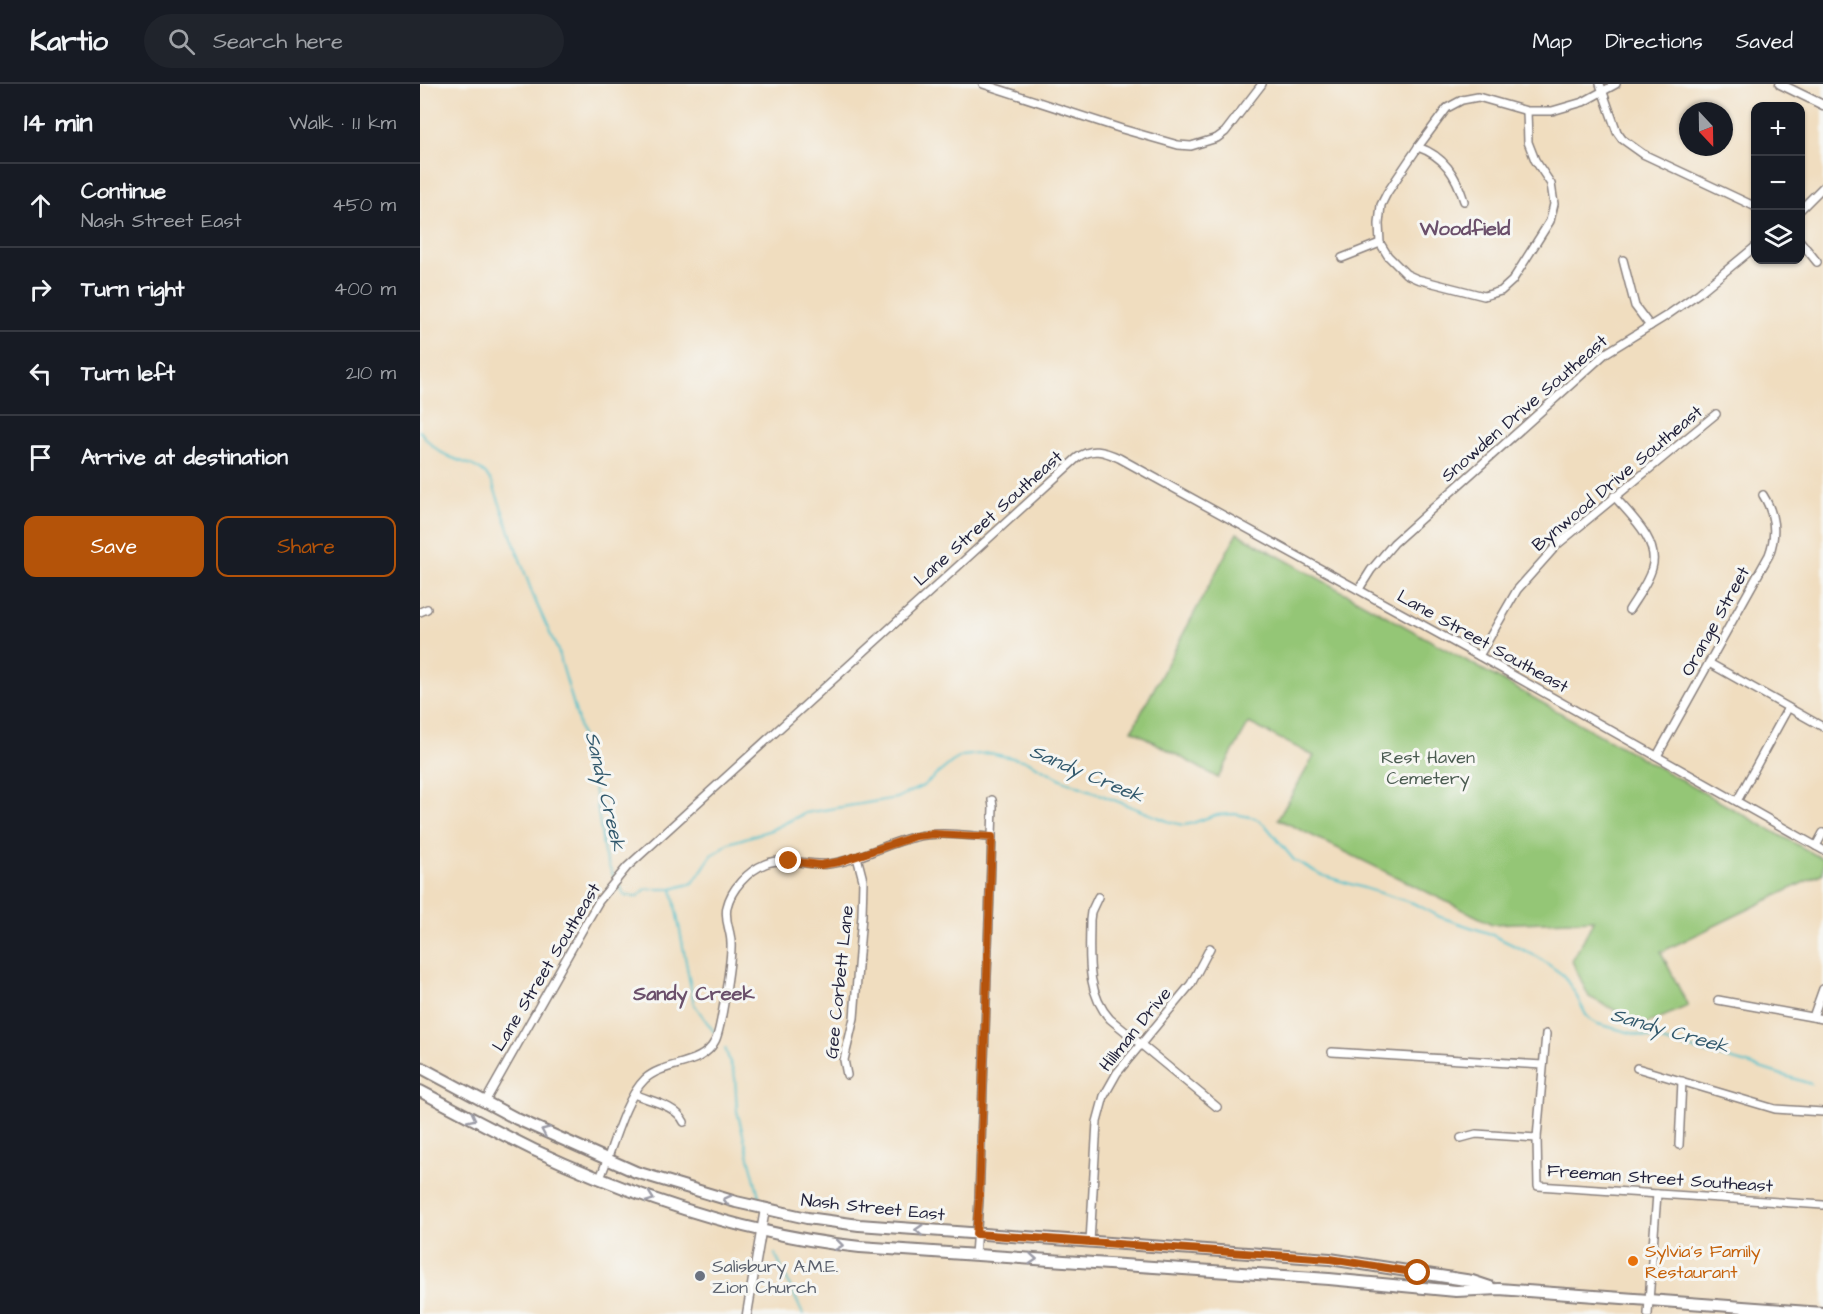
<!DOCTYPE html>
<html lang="en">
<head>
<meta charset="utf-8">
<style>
	body { margin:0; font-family:"Architects Daughter",sans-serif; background:#20242c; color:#f1f3f6 }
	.controls { position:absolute; right:18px; top:18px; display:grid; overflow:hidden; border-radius:12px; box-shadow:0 2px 4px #0004 }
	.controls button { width:54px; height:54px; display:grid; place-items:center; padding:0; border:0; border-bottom:2px solid #363941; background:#171b24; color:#f1f3f6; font:30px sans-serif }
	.compass { position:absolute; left:1259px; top:18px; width:54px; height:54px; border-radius:50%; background:#171b24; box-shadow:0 2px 4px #0004; rotate:158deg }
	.stop { position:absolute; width:18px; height:18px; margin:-14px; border:4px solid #b45309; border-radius:50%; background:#fff }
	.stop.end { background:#b45309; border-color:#fff; box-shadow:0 2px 6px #0008 }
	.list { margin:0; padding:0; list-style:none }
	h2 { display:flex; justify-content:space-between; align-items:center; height:78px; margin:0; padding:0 24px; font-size:26px }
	h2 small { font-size:20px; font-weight:400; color:#9ea1a6 }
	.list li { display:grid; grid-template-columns:39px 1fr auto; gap:18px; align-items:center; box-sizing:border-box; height:84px; padding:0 24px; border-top:2px solid #363941 }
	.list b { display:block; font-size:22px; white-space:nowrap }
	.list p { margin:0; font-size:20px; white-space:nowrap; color:#9ea1a6 }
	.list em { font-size:20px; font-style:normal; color:#9ea1a6 }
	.actions { display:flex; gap:12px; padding:18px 24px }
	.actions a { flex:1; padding:14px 0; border:2px solid #b45309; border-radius:12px; text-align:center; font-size:21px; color:#b45309 }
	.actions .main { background:#b45309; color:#fff }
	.icon { flex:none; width:33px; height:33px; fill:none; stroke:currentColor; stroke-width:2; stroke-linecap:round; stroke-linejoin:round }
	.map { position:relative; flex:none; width:1403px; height:1230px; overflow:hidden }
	header { display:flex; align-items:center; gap:36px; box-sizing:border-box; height:84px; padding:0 30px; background:#171b24; border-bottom:2px solid #363941 }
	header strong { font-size:28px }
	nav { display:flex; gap:33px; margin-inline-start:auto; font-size:21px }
	.search { width:420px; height:54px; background:#20242c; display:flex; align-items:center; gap:15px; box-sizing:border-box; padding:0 21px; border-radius:33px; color:#9ea1a6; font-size:22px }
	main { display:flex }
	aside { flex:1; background:#171b24 }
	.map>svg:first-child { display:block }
	.green { fill:#94c676; stroke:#5b7458; stroke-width:1.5 }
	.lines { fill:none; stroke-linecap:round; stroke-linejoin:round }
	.stream { stroke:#51bfca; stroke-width:2 }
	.minor-casing { stroke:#89807d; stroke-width:10 }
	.tertiary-casing { stroke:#89807d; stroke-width:11 }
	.primary-casing { stroke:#89807d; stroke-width:14 }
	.minor { stroke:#fff; stroke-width:7 }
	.tertiary { stroke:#fff; stroke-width:8 }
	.primary { stroke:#fff; stroke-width:10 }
	.oneway { stroke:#9c9ca7 }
	.route { stroke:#b45309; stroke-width:8 }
	.food-dot { fill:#e8710a; stroke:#f6f6f2; stroke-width:2 }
	.worship-dot { fill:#6b7280; stroke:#f6f6f2; stroke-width:2 }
	.labels { text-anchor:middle; stroke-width:6; stroke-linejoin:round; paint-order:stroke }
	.street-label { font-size:18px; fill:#22223b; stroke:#f6f6f2 }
	.park-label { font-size:18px; fill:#4a5b50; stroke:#f6f6f2 }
	.food-label { font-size:18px; fill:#c56008; stroke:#f6f6f2; text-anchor:start }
	.worship-label { font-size:18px; fill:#5b616d; stroke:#f6f6f2; text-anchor:start }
	.neighbourhood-label { font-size:20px; font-weight:bold; fill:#6b506b; stroke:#f6f6f2 }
	.water-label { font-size:20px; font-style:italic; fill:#32596d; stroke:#f6f6f2 }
</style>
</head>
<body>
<header>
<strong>Kartio</strong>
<div class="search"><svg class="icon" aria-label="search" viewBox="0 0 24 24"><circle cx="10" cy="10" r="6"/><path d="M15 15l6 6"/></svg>Search here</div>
<nav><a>Map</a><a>Directions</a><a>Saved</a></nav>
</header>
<main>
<aside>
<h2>14 min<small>Walk · 1.1 km</small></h2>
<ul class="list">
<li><svg class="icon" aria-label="ahead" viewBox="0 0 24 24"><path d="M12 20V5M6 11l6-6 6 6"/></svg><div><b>Continue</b><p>Nash Street East</p></div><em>450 m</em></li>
<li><svg class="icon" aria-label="right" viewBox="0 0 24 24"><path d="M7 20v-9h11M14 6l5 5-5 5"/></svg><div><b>Turn right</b></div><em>400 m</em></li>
<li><svg class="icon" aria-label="left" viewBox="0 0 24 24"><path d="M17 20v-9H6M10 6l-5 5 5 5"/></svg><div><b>Turn left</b></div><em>210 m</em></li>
<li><svg class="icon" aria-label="arrive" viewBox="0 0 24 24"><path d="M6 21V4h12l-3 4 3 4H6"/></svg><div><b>Arrive at destination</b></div></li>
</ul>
<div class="actions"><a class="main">Save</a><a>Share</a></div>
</aside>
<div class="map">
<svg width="1403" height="1230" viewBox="0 0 1403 1230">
	<rect width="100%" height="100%" fill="#f6f6f2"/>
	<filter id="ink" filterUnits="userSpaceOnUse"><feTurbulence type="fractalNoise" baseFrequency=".0167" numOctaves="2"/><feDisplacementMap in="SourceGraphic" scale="12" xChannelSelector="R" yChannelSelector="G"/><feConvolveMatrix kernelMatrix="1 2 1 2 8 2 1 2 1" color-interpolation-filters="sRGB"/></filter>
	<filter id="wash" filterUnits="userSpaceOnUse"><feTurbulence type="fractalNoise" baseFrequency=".008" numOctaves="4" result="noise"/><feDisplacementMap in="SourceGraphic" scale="24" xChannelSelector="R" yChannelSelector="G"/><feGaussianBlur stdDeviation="1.35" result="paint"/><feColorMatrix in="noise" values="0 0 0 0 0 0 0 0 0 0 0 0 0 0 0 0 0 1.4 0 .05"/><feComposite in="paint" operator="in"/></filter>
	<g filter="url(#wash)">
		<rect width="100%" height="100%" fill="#f0ddbf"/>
		<polygon class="green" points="817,449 1403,775 1403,789 1241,868 1268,922 1224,941 1169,913 1152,877 1174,836 1072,840 858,735 894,672 829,639 798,694 712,646"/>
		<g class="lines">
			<g class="stream">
				<path d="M0,347C7,357 16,367 28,372C45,380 61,381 72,398L114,514L138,567L156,629L176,713L184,769L191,787L204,811L217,813L226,805H252L273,799L292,771L309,759L351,746L385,729L477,714L503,702L532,678L542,672L569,669L607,677L643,696L750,738L763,741L770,740L795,731L815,730L835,734L846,742L874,776L901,791L993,819L1020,833L1068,849L1118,873L1143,891L1155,909L1166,931L1171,936L1178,940L1324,979L1391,1000"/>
				<polyline points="252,805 274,920 294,948"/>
				<polyline points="305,964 315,993 317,1027 339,1112"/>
				<polyline points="355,1170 383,1230"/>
			</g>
		</g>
	</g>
	<g filter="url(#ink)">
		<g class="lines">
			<g class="minor-casing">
				<g id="minor">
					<polyline points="563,0 702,45 758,61 771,62 797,54 805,48 842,0"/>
					<polyline points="1180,0 1197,48 1202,55 1223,70 1336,123"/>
					<polyline points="1107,27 1108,58 1115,76 1131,100 1134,120 1130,137 1092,197 1081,207 1064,212 997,195 986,190 968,172 960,159 959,140 961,121 967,109 998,63 1027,24 1042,16 1058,13 1107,27 1132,27 1163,18 1196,0"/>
					<path d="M998,63C1024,72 1036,91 1044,117"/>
					<polyline points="1380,126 1403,103"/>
					<polyline points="1380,157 1397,178"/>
					<polyline points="922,174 960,159"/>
					<polyline points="1203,176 1215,222 1230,242"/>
					<path d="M1194,412C1210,431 1240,457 1232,484C1228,499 1217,513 1209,526"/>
					<polyline points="939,505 951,486 974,459 1186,269 1246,232 1279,209 1336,162"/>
					<polyline points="0,528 7,525"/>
					<polyline points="1059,572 1097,506 1138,460 1296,330"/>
					<polyline points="1289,579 1403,643"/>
					<path d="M1237,672L1349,471C1357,450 1355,430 1343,411"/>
					<polyline points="1317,717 1368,624"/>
					<polyline points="1396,762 1403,749"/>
					<path d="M678,813L671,828L670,836C670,871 665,907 690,935L797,1023"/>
					<polyline points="1298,916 1403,935"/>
					<polyline points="1393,933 1403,905"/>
					<polyline points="1126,950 1117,1054 1118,1102 1403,1121"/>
					<polyline points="912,968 1123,981"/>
					<polyline points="1217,984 1355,1025 1403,1028"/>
					<polyline points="427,991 424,976 434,934 442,831 443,796 437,773"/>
					<path d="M214,1010C230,1017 256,1021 264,1038"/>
					<path d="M65,1018L169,834L179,817L207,783L657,374C671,363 684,367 699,374L1059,572L1403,766"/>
					<polyline points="1041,1054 1056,1050 1117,1054"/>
					<polyline points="1259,1061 1262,997"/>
					<path d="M180,1094C192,1067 204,1015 225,995C245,977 282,983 295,957C301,947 312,872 311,859C311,846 304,837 307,823C311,805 328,787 345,780C365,772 387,782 408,780C439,777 465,759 495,753C520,747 547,752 572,753"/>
					<polyline points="670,1158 677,1038 684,1012 697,989 771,900 790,864"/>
					<polyline points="555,1171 559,1116 573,723 572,716"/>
					<polyline points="1228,1230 1237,1110"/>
				</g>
			</g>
			<g class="tertiary-casing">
				<g id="tertiary">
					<polyline points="1360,0 1403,21"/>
					<polyline points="327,1230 345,1125"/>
				</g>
			</g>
			<g class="primary-casing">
				<g id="primary">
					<polyline points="0,983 97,1035 216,1088 316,1118 387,1134 439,1141 910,1175 1052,1197 1070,1203"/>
					<path d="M0,1007C38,1027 75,1047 114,1066C217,1114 327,1151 440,1163L909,1195L1036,1207L1079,1205L1403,1229"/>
				</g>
			</g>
			<use href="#minor" class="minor"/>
			<use href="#tertiary" class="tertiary"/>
			<use href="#primary" class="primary"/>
		</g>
		<defs><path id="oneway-chevron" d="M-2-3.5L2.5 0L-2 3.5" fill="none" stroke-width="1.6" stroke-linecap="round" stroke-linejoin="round" transform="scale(1.5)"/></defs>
		<g class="oneway">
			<use href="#oneway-chevron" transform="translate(52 1034) rotate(27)"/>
			<use href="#oneway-chevron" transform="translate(125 1047) rotate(-156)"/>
			<use href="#oneway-chevron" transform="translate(230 1114) rotate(20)"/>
			<use href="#oneway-chevron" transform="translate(307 1116) rotate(-166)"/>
			<use href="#oneway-chevron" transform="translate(499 1146) rotate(-176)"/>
			<use href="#oneway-chevron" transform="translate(419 1161) rotate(7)"/>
			<use href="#oneway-chevron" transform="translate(613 1175) rotate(4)"/>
		</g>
	</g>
	<g class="lines" filter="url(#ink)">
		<polyline class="route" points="369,777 400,781 419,778 496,752 514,750 572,753 559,1116 556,1150 910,1175 998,1189"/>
	</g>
	<circle class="food-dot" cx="1213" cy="1177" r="6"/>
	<circle class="worship-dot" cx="280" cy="1192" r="6"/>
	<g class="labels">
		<g class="street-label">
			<text transform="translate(1104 324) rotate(-41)" y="6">Snowden Drive Southeast</text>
			<text transform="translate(1197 394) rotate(-40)" y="6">Bynwood Drive Southeast</text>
			<text transform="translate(568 434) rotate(-42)" y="6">Lane Street Southeast</text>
			<text transform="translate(1295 537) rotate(-61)" y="6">Orange Street</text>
			<text transform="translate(1063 557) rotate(29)" y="6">Lane Street Southeast</text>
			<text transform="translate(126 883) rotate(-59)" y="6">Lane Street Southeast</text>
			<text transform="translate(419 898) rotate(-84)" y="6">Gee Corbett Lane</text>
			<text transform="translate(715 945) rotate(-51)" y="6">Hillman Drive</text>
			<text transform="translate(1240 1094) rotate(4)" y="6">Freeman Street Southeast</text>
			<text transform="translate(453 1123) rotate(6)" y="6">Nash Street East</text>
		</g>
		<g class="park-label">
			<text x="1008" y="679">Rest Haven<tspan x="1008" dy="21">Cemetery</tspan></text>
		</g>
		<g class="food-label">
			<text x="1225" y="1173">Sylvia's Family<tspan x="1225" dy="21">Restaurant</tspan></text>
		</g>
		<g class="worship-label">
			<text x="292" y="1188">Salisbury A.M.E.<tspan x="292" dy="21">Zion Church</tspan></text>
		</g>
		<g class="neighbourhood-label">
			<text x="1045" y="151">Woodfield</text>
			<text x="274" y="916">Sandy Creek</text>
		</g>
		<g class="water-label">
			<text transform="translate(667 689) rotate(23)" y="7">Sandy Creek</text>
			<text transform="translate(186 707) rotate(77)" y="7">Sandy Creek</text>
			<text transform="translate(1250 946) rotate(16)" y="7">Sandy Creek</text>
		</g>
	</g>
</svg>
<div class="controls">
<button>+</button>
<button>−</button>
<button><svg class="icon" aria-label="layers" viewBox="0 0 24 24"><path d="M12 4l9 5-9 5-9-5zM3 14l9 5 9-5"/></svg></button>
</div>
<svg class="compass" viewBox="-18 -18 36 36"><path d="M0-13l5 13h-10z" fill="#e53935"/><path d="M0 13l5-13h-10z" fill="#9ea1a6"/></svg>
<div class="stop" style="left:998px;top:1189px"></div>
<div class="stop end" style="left:369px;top:777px"></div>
</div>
</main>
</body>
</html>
